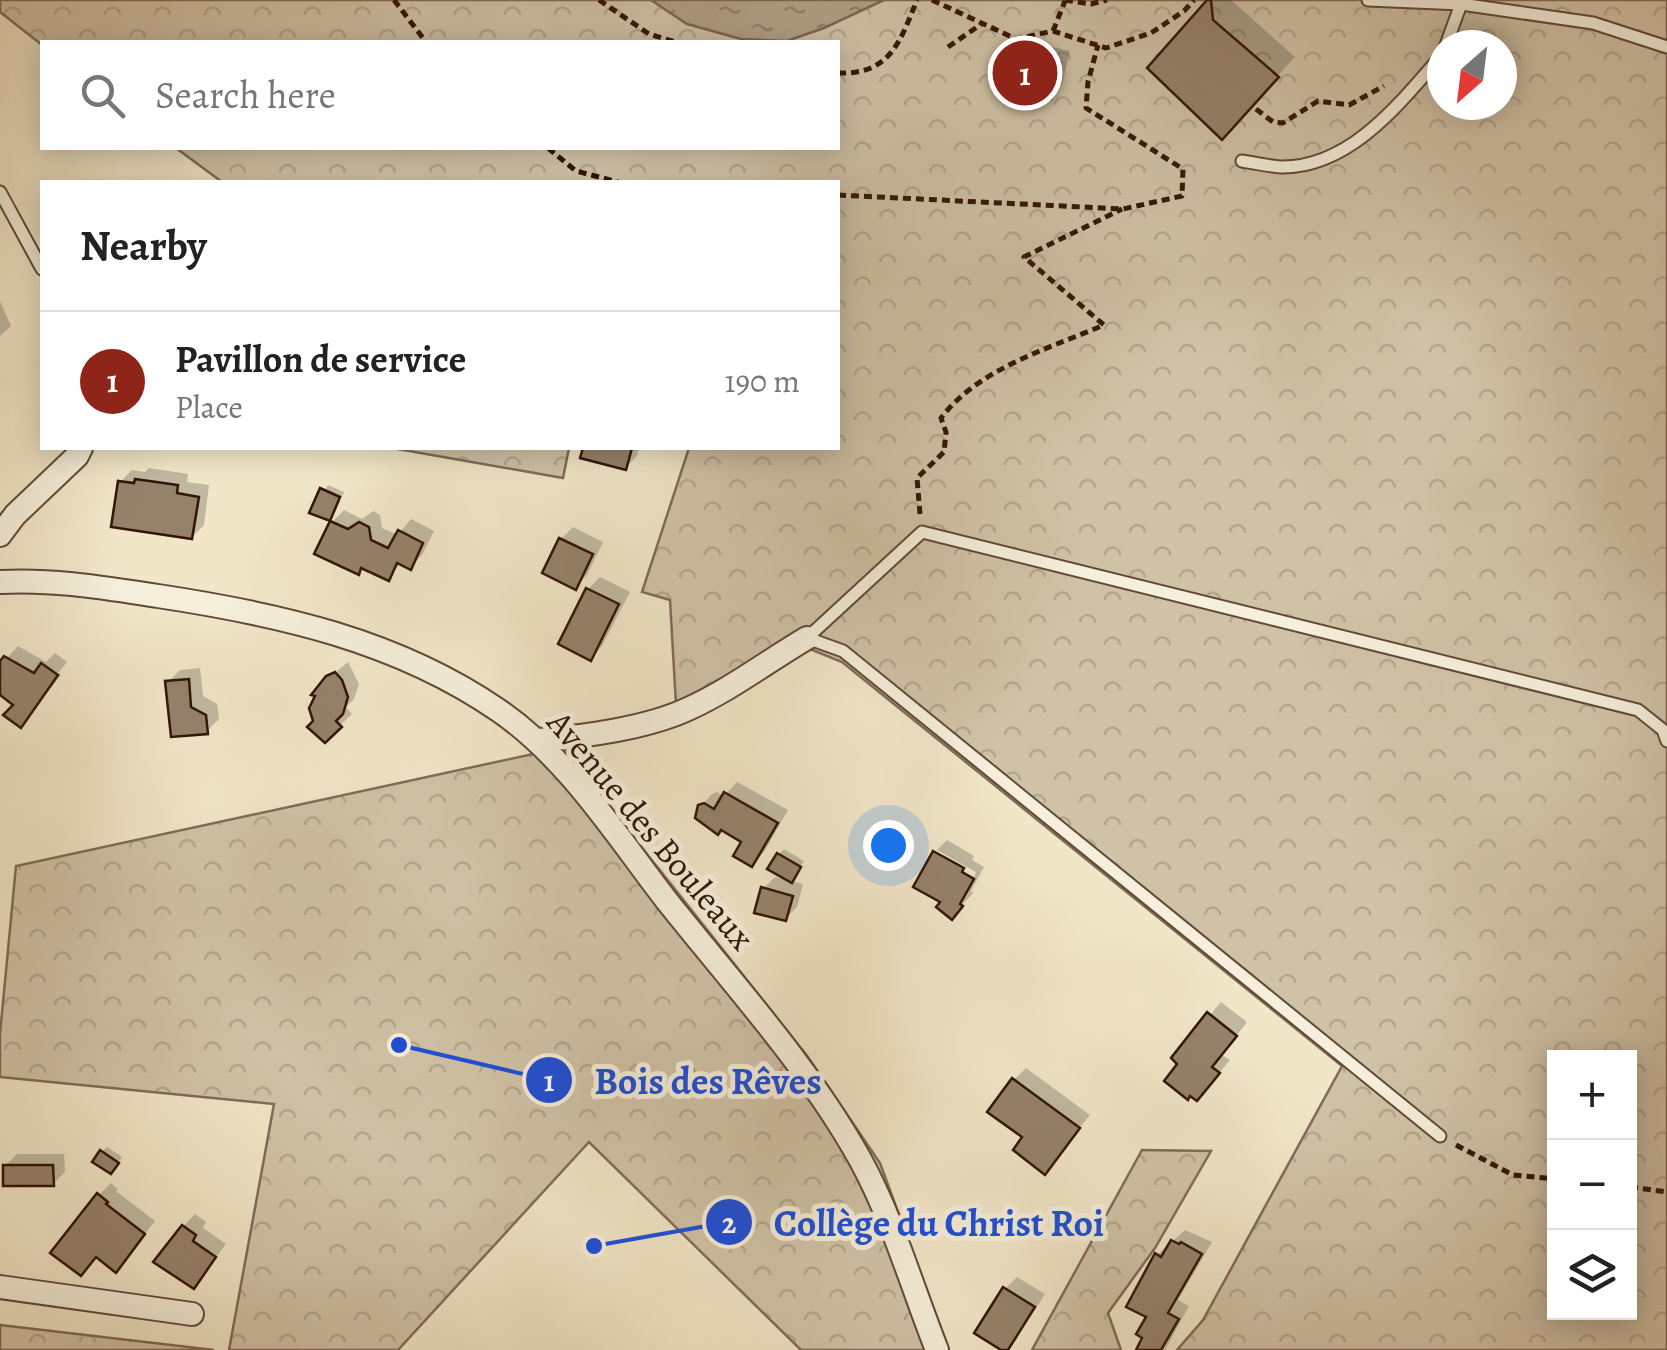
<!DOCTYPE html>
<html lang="en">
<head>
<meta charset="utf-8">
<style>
	body { margin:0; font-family:Alegreya,serif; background:#f2f2f2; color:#222 }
	.controls { position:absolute; right:30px; bottom:30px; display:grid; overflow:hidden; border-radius:0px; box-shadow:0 5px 25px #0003 }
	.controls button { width:90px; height:90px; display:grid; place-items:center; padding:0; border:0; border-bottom:2px solid #e0e0e0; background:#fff; color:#222; font:50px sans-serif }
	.compass { position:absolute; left:1427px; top:30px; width:90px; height:90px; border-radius:50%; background:#fff; box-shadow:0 5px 25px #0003; rotate:208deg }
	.you { position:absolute; left:888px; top:845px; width:35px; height:35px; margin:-25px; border:8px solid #fff; border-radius:50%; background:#1a73e8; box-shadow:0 0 0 15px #1a73e833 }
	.badge { display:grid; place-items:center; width:65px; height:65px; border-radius:50%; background:#8f2418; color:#fff; font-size:32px; font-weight:700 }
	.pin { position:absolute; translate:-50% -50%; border:5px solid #fff; box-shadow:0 2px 10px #0006 }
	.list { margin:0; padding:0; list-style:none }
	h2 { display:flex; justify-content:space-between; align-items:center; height:130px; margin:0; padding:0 40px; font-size:42px }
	h2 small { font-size:32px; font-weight:400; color:#767676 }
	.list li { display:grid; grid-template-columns:65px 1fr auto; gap:30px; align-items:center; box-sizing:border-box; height:140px; padding:0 40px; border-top:2px solid #e0e0e0 }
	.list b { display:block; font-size:38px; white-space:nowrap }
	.list p { margin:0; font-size:32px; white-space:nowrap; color:#767676 }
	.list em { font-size:32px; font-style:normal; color:#767676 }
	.icon { flex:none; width:55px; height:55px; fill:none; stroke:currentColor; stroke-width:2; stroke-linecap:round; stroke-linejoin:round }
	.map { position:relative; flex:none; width:1667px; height:1350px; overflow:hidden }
	.search { position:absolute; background:#fff; box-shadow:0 5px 25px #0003; left:40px; top:40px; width:800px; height:110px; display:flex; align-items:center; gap:25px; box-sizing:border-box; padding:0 35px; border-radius:0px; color:#767676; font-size:38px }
	.panel { position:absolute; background:#fff; box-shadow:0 5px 25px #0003; left:40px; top:180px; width:800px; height:270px; border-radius:0px }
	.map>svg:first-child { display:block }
	.forest { fill:url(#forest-crowns); stroke:#806c57; stroke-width:2.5; fill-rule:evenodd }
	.water { fill:url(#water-ripples); stroke:#7d6853; stroke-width:2.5 }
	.shadow { fill:#0003 }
	.building { fill:#95826b; stroke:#311507; stroke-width:2.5 }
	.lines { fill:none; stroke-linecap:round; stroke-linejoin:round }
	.lane-casing { stroke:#614937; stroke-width:15 }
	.street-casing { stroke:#614937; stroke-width:26 }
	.path { stroke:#311507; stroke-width:5; stroke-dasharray:8 5; stroke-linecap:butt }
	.lane { stroke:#f6efdb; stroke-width:11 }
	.street { stroke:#f6efdb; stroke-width:22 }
	.labels { text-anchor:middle; stroke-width:10; stroke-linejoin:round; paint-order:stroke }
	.street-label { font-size:35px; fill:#311507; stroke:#f6efdb }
	.leader { fill:none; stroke:#1d4ed8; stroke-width:4 }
	.callout-dot { fill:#1d4ed8; stroke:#f6efdb; stroke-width:4 }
	.mark-label { font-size:30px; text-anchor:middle; font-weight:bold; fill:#fff }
	.callout-label { font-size:38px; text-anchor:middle; font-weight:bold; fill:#1d4ed8; stroke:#f6efdb; stroke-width:10; stroke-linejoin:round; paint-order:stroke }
</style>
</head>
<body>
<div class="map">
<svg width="1667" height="1350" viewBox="0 0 1667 1350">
	<defs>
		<pattern id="forest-crowns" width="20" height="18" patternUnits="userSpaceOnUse" patternTransform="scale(2.5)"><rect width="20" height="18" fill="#d0c2a7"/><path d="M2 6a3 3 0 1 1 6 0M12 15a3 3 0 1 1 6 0" fill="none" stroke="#b3a68e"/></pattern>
		<pattern id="water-ripples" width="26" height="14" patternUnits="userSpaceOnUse" patternTransform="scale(2.5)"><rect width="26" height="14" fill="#b09f86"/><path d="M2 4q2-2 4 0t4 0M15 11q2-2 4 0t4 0" fill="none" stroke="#90806c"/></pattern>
	</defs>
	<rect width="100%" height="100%" fill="#f1e6c8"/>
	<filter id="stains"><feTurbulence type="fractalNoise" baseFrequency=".002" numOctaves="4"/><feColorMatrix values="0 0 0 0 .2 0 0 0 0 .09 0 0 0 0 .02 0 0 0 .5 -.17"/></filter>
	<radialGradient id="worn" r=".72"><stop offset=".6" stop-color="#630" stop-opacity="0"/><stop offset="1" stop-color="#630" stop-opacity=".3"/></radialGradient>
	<g class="forest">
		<path d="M0,0H1667V1350H1177L1203,1320L1342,1066L842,662L810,649L677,722L670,600L642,592L689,448H838V182H222L176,148H838V42H42V45L0,12ZM1442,45H1502V105H1442ZM1554,1058H1630V1312H1554Z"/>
		<polygon points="392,448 569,448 563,478"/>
		<polygon points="566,752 808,1057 880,1163 949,1350 801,1350 589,1142 398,1350 229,1350 274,1104 0,1077 0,1034 16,866 533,754"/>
		<polygon points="1142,1150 1211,1151 1155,1248 1108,1313 1121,1350 1032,1350"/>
		<polygon points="0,1325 214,1350 0,1350"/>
	</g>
	<polygon class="water" points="651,0 884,0 824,28 787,41 741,39 687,24"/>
	<g class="shadow">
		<polygon points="1211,0 1231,0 1295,57 1222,136"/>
		<polygon points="1014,38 1070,51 1062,84 1050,96 1002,49"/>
		<polygon points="0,301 11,326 0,336"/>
		<polygon points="586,448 639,448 637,456 625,468 583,456"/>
		<polygon points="149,468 188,474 187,482 209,485 204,525 192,537 120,482 132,470 145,472"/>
		<polygon points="328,485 344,492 332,519 312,512"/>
		<polygon points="344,510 362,519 373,511 380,515 382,528 398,535 411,519 434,531 422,555 410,567 401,563 388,578 364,566 358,572 332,522"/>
		<polygon points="573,527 603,542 587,575 575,587 545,572 561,539"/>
		<polygon points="600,577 630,592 602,646 591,658 588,589"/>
		<polygon points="18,646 46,662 55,653 67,662 58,673 61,675 21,725 17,705 0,692 0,666"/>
		<polygon points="348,662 359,684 354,699 346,707 352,714 325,740 315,721 324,682"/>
		<polygon points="200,668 203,696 217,704 219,719 207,731 168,682 180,670"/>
		<polygon points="737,782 788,810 764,852 752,864 745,841 700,807 712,794 717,792 724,796"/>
		<polygon points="947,840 974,856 972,860 984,867 971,891 973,893 951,917 944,901 935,855 974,877 976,872 937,850"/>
		<polygon points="784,849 804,861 791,881 803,884 797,907 785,919 763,889 775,877 789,880 779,854"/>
		<polygon points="1221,1002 1247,1022 1222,1055 1230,1060 1208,1086 1174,1058"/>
		<polygon points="1026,1068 1090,1115 1045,1171 1025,1137 1014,1080"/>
		<polygon points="107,1147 122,1157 116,1166 102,1152"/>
		<polygon points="17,1154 64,1154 65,1172 53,1184 5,1166"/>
		<polygon points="111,1183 118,1189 116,1191 155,1221 116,1270 99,1195"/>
		<polygon points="195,1214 206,1222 203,1228 226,1244 194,1286 184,1226"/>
		<polygon points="1185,1230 1212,1242 1178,1300 1189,1306 1165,1350 1139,1350 1149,1316 1157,1255"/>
		<polygon points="1017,1277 1045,1294 1017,1338 1005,1350 1005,1289"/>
	</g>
	<g class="building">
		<polygon points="1207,0 1211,0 1213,20 1279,77 1222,140 1147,68"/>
		<polygon points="1000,48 1060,62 1051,99 991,84"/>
		<polygon points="583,448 632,448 626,470 580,458"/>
		<polygon points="135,479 178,485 177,493 199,497 192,539 111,527 118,481 134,483"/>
		<polygon points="320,488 340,497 330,521 309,513"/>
		<polygon points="330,521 348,529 359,522 369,527 371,540 388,548 398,530 423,543 411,570 397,563 389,581 361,568 359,575 314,554"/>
		<polygon points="559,538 593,554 576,590 542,573"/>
		<polygon points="586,588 619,604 591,661 558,644"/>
		<polygon points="4,656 34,673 41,663 58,675 21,728 3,715 13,705 0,695 0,661"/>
		<polygon points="335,672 342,680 348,697 343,714 336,721 342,727 325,743 307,727 313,721 309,708 315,696 311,695 326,676"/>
		<polygon points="189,679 191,707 206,715 208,734 171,737 165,681"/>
		<polygon points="724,792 778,823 752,867 733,856 741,842 721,830 718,835 695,818 698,805 704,803 714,809"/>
		<polygon points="933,851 964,868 962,872 974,879 960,904 963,906 952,920 936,907 940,902 913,887"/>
		<polygon points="777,853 801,867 792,883 767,869"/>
		<polygon points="761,887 793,896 786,921 754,913"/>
		<polygon points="1207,1012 1237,1036 1212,1067 1220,1073 1197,1101 1190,1096 1188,1100 1164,1081 1177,1064 1171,1058"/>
		<polygon points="1012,1078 1080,1128 1045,1175 1013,1150 1022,1137 987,1112"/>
		<polygon points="100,1150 119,1163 111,1174 92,1162"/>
		<polygon points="3,1165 53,1165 54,1186 3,1186"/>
		<polygon points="97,1193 108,1202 106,1204 145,1234 116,1273 96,1257 81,1276 50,1253"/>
		<polygon points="182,1225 196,1235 193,1241 216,1257 194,1289 153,1262"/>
		<polygon points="1171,1240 1179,1244 1181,1242 1202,1254 1168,1313 1179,1319 1161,1350 1136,1350 1142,1338 1136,1334 1146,1317 1126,1307 1155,1253 1161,1257"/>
		<polygon points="1003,1287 1035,1307 1008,1350 1001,1350 974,1333"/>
	</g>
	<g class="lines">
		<g class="lane-casing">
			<g id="lane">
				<polyline points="1368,0 1461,4 1593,23 1667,47"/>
				<polyline points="1446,45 1461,4"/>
				<path d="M1242,161C1255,163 1268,166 1281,167C1350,168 1400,103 1442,55"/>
				<polyline points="0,192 42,269"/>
				<polyline points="1440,1136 843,651 807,638 922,532 1638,710 1663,730 1667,741"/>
			</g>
		</g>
		<g class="street-casing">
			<g id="street">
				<polyline points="0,535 15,515 77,456 81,448"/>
				<path d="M0,582C53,579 105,588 158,596C277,614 396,640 498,710C567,757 616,835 667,901C733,984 809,1067 861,1161C893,1220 912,1287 937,1350"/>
				<path d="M538,740C583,737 647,728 688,709C730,690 768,661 807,638"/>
				<polyline points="0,1287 192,1314"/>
			</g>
		</g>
		<g class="path">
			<polyline points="394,0 426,42"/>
			<polyline points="599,0 649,34 675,42"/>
			<polyline points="932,0 1016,39 1053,31 1106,48 1151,33 1184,11 1194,0"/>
			<polyline points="1065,0 1091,4 1107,0"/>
			<polyline points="1053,31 1065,1"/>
			<polyline points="948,47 983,23"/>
			<path d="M838,73C890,75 900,42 917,0"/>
			<polyline points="1256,109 1273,122 1283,123 1318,101 1349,105 1384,86"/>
			<polyline points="548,148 576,171 618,182"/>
			<polyline points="838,195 1123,209 1182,196 1183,169 1086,108 1088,82 1098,45"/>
			<path d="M920,514L917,478L944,452L946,432L941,418C979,368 1048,349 1104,325L1024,257L1122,209"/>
			<polyline points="1456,1145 1513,1175 1554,1179"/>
			<polyline points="1630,1187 1667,1192"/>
		</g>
		<use href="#lane" class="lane"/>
		<use href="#street" class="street"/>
	</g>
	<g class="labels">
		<g class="street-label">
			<text transform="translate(651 830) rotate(50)" y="12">Avenue des Bouleaux</text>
		</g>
	</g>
	<path class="leader" d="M399 1045L549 1080M594 1246L729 1222"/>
	<g class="callout-dot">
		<circle cx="399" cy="1045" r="10"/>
		<circle cx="594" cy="1246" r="10"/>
		<circle cx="549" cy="1080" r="25"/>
		<circle cx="729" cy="1222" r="25"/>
	</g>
	<g class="mark-label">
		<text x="549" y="1091">1</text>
		<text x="729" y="1233">2</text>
	</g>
	<g class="callout-label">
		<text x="708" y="1094">Bois des Rêves</text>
		<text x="939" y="1236">Collège du Christ Roi</text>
	</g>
	<rect width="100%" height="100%" filter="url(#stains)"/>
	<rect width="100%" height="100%" fill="url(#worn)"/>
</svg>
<div class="controls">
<button>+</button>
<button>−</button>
<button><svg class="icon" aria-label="layers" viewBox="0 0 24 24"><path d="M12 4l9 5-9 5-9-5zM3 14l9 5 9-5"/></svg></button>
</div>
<svg class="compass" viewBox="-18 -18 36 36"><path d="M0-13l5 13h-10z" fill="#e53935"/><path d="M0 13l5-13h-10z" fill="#767676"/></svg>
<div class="you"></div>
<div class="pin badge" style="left:1025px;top:73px">1</div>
<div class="search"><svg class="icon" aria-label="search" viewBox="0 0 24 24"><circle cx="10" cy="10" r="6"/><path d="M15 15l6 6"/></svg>Search here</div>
<section class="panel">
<h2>Nearby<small></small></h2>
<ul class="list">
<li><span class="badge">1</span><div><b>Pavillon de service</b><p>Place</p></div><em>190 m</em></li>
</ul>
</section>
</div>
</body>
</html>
